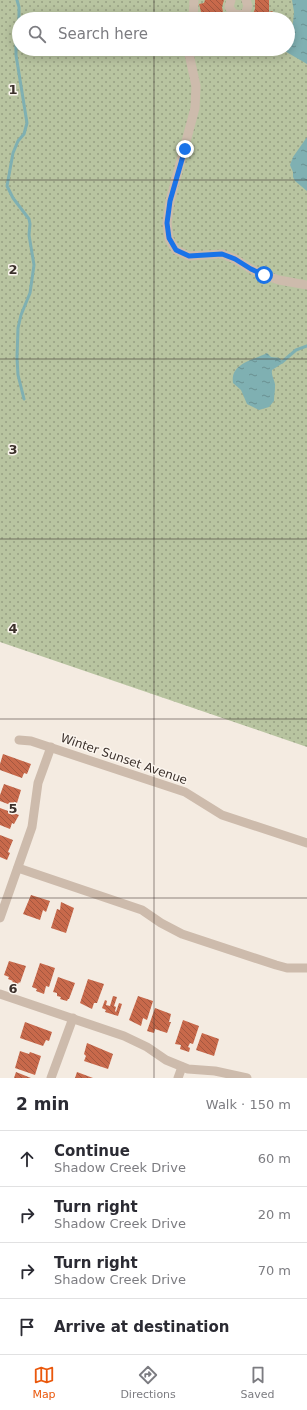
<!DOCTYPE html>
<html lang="en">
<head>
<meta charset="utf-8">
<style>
	body { margin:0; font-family:"DejaVu Sans",sans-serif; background:#f7f7f7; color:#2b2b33 }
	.stop { position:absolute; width:12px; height:12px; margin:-9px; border:3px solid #1a73e8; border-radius:50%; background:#fff }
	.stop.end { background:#1a73e8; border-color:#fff; box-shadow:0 1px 4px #0008 }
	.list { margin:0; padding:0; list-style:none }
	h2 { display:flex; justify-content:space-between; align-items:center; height:52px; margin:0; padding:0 16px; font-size:17px }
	h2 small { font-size:13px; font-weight:400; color:#7c7c81 }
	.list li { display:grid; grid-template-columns:26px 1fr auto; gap:12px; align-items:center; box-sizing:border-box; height:56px; padding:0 16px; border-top:1px solid #e1e1e2 }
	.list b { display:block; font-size:15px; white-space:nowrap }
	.list p { margin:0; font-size:13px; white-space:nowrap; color:#7c7c81 }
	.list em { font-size:13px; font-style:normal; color:#7c7c81 }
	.icon { flex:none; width:22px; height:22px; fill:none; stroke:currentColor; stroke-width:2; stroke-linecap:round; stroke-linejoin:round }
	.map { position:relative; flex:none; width:307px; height:1078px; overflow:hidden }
	.search { position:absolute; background:#fff; box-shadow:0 2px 10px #0003; left:12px; right:12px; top:12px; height:44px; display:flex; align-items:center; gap:10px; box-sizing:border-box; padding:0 14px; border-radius:22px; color:#7c7c81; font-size:15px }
	.sheet { height:276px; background:#fff }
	nav { display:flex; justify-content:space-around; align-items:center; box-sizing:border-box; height:56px; border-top:1px solid #e1e1e2; background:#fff; font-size:11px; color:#7c7c81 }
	nav a { display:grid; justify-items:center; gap:2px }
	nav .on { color:#ea580c }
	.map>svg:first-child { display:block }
	.grass { fill:url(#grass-dots); fill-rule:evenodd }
	.water { fill:url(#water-ripples) }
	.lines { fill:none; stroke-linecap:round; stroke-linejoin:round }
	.stream { stroke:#7fb0b2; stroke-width:3 }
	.building { fill:url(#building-back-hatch) }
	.minor { stroke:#cdbbac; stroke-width:9 }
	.route { stroke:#1a73e8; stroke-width:5 }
	.grid { fill:none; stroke:#3b302b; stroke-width:1; stroke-opacity:0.55 }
	.labels { text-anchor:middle; stroke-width:3; stroke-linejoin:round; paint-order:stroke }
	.street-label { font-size:12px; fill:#3b302b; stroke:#fbf5ee }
	.grid-label { font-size:13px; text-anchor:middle; font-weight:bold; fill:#3b302b; stroke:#fbf5ee; stroke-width:3; stroke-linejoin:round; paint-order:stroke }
</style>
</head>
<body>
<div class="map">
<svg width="307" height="1078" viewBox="0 0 307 1078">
	<defs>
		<pattern id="grass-dots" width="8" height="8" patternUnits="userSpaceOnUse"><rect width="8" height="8" fill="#b8c4a0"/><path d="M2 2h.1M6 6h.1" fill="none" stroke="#97a083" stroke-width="1.8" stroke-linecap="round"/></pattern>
		<pattern id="water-ripples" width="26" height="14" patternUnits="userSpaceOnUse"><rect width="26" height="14" fill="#7fb0b2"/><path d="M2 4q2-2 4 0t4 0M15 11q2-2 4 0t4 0" fill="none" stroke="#699091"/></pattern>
		<pattern id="building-back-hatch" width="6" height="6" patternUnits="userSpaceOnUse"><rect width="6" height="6" fill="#c8694b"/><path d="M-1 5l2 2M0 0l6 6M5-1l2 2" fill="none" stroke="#a4573f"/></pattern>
	</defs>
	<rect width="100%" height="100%" fill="#f4ebe1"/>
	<path class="grass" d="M0,0H307V747L0,642ZM19,19H288V49H19Z"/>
	<g class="water">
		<polygon points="292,0 307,0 307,64 283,50 283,49 288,49 288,33 293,23 294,12"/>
		<polygon points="307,137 307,191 295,181 293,177 293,172 290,165 293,157"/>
		<path d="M267,353L271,357C277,358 280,356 283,363L272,370C271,376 276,382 275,387C275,392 274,396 274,401L269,407L259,410L247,404L241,390L233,383C230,363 254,360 267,353Z"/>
	</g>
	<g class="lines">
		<g class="stream">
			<polyline points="17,0 19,7 19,19"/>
			<polyline points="19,33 16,42 16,55 27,123 24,134 18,141 13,153 7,186 13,198 29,219 30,224 29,235 34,265 30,293 21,315 18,328 17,358 18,375 24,399"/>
			<polyline points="282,362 296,350 307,346"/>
		</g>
	</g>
	<g class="building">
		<polygon points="205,0 224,0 222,7 223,12 231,19 203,19 199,4 204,3"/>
		<polygon points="255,0 269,0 269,12 272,11 275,14 274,18 267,19 248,19 252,16 255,9"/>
		<polygon points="3,754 31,764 27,774 24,773 22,778 0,770 0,764"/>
		<polygon points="4,784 21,790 17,803 14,802 13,806 0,801 0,795"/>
		<polygon points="0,808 19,815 14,824 12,823 10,829 0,825"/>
		<polygon points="0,835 13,840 8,852 10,853 7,860 0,857"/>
		<polygon points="31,895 50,901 46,912 43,910 40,920 23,914"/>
		<polygon points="61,902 74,908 66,933 51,928 57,909 60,910"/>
		<polygon points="9,961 26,966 20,983 19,982 18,984 12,982 13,981 8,979 9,977 4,975"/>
		<polygon points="40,963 55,968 49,987 46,986 44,994 36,991 37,989 32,987"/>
		<polygon points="58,977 75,983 69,999 68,999 67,1001 60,999 61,997 57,996 57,993 53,992"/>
		<polygon points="88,979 104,984 97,1003 94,1003 92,1009 80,1003"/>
		<polygon points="113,996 117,997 114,1006 116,1007 115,1011 116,1012 119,1003 122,1004 118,1016 105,1012 106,1010 102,1008 105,1000 107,1001 106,1005 110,1006"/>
		<polygon points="138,996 153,1001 147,1020 143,1018 141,1026 129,1020"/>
		<polygon points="155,1008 171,1014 169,1022 171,1022 167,1033 155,1029 154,1033 147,1031"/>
		<polygon points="183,1020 199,1026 193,1044 190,1043 188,1047 190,1048 189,1052 180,1049 181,1045 175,1044"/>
		<polygon points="25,1022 52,1032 49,1041 46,1040 43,1046 20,1038"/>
		<polygon points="202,1033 219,1039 214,1056 196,1050"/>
		<polygon points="87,1043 113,1054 108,1069 84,1061 86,1056 84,1054"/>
		<polygon points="20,1051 29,1054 30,1052 41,1056 35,1075 15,1068"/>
		<polygon points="16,1072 31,1078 14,1078"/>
		<polygon points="77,1072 93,1078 75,1078"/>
	</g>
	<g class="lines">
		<g class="minor">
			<polyline points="231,0 229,7 233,13 239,15 245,14 248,6 246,0"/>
			<polyline points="193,19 194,0"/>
			<polyline points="188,49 196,86 195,108 170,201 167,223 169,239 176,250 189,256 222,254 235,259 251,269 264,275 279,280 307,285"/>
			<polyline points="19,740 31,741 185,792 222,815 307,843"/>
			<polyline points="18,868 142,910 161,923 182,934 276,965 287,968 307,968"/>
			<polyline points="0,918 32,827 38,783 51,747"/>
			<polyline points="0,994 124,1036 147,1047 166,1060 188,1069 215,1071 247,1078"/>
			<polyline points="51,1078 73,1018"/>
			<polyline points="178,1078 182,1067"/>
		</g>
	</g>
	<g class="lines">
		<polyline class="route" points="185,149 170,201 167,223 169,238 176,250 189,256 222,254 235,259 251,269 264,275"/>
	</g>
	<path class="grid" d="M154,0V19M154,49V1078M0,180H307M0,359H307M0,539H307M0,719H307M0,898H307"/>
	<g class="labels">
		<g class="street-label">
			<text transform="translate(124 759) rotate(19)" y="4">Winter Sunset Avenue</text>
		</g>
	</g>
	<g class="grid-label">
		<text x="13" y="94">1</text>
		<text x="13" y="274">2</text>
		<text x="13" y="454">3</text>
		<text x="13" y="633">4</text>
		<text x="13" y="813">5</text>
		<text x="13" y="993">6</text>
	</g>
</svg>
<div class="stop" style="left:264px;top:275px"></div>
<div class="stop end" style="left:185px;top:149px"></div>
<div class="search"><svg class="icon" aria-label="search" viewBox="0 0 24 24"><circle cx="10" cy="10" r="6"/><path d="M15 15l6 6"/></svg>Search here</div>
</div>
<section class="sheet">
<h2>2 min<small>Walk · 150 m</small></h2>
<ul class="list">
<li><svg class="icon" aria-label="ahead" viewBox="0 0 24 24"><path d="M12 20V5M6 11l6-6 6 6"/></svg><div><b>Continue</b><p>Shadow Creek Drive</p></div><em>60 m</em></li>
<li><svg class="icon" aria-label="right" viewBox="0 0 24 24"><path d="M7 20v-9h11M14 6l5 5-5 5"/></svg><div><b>Turn right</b><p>Shadow Creek Drive</p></div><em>20 m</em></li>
<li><svg class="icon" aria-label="right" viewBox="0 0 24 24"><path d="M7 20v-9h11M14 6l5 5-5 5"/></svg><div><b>Turn right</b><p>Shadow Creek Drive</p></div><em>70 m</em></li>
<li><svg class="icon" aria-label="arrive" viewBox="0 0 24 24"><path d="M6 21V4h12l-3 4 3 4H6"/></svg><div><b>Arrive at destination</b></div></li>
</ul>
</section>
<nav>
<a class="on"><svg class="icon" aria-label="map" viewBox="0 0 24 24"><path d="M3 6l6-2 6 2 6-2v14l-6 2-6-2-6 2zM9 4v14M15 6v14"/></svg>Map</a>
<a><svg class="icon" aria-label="directions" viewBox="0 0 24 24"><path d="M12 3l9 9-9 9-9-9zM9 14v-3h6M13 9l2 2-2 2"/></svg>Directions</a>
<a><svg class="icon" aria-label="saved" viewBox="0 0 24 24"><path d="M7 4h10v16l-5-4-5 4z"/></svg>Saved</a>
</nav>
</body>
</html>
